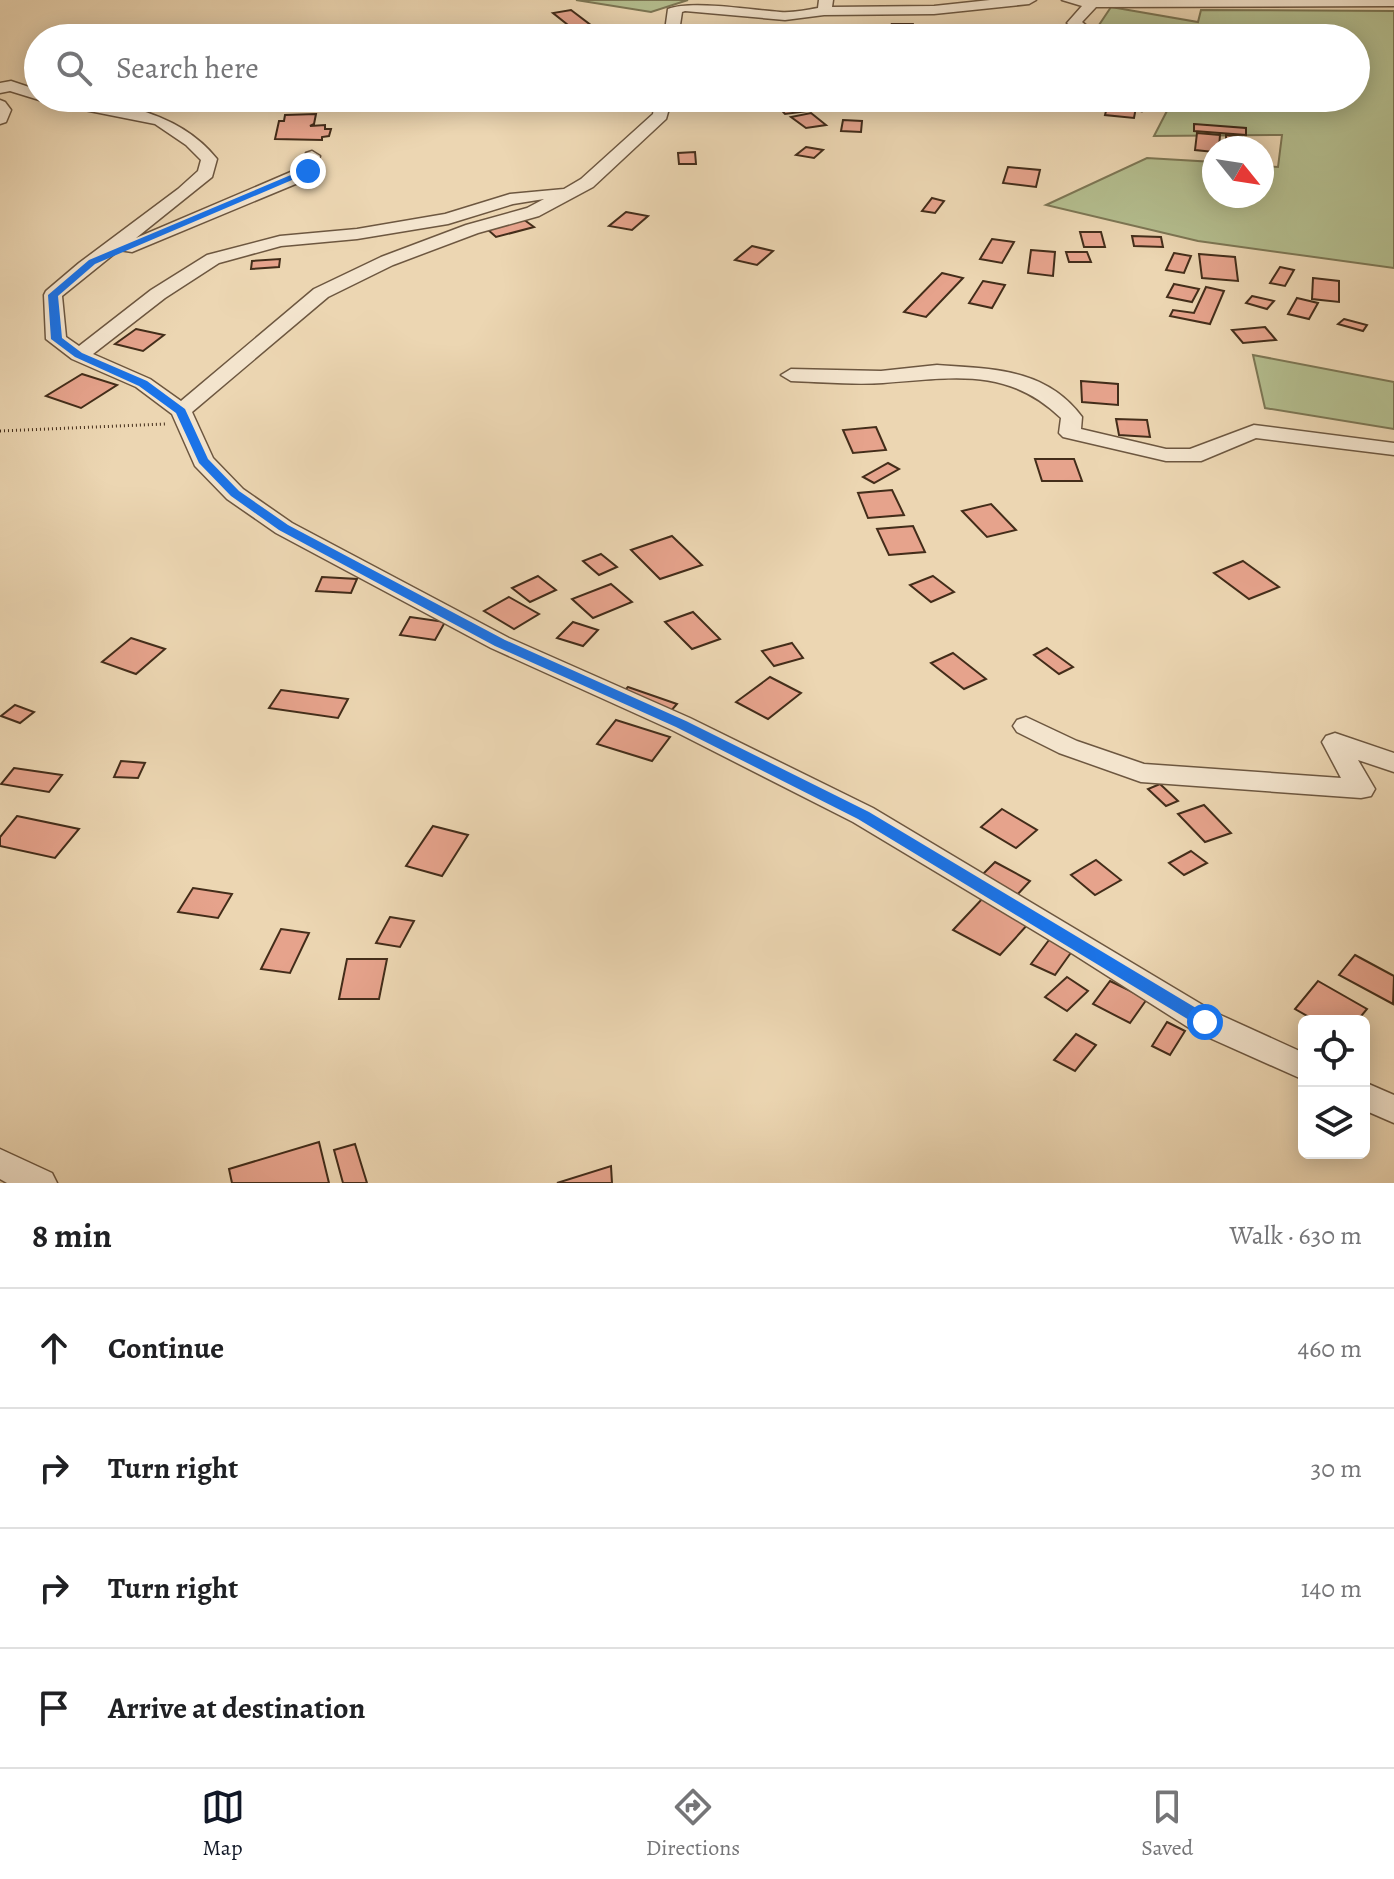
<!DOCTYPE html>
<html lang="en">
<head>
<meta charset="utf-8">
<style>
	body { margin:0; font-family:Alegreya,serif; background:#f2f2f2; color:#202124 }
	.controls { position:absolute; right:24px; bottom:24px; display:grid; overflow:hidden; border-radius:12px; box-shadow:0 4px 20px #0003 }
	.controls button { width:72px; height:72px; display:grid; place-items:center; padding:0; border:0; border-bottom:2px solid #e0e0e0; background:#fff; color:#202124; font:40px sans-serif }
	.compass { position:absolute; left:1202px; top:136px; width:72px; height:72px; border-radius:50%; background:#fff; box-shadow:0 4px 20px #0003; rotate:120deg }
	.stop { position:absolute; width:24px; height:24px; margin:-18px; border:6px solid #1a73e8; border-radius:50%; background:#fff }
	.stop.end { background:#1a73e8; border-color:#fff; box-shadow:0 2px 8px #0008 }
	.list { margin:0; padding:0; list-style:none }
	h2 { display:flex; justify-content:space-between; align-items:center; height:104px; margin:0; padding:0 32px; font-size:34px }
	h2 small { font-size:26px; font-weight:400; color:#757577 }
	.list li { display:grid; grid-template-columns:52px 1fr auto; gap:24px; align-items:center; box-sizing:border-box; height:120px; padding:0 32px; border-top:2px solid #e0e0e0 }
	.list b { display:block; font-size:30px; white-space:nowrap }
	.list em { font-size:26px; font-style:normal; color:#757577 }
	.icon { flex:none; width:44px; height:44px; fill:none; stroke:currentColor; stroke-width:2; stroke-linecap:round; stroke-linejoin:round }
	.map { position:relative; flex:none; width:1394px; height:1183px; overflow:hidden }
	.search { position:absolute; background:#fff; box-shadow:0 4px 20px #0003; left:24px; right:24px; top:24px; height:88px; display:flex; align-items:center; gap:20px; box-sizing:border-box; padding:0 28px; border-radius:44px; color:#757577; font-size:30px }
	.sheet { height:584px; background:#fff }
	nav { display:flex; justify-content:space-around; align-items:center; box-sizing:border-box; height:112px; border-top:2px solid #e0e0e0; background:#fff; font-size:22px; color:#757577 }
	nav a { display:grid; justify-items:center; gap:4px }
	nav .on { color:#111827 }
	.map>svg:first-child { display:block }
	.green { fill:#b4be8f; stroke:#7c7654; stroke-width:2 }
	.building { fill:#e6a38c; stroke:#432d1a; stroke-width:2 }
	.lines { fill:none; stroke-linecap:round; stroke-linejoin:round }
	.street-casing { stroke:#6d5740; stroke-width:3 }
	.path { stroke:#432d1a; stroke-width:3; stroke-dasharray:1 3; stroke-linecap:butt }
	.street { fill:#f3e4cd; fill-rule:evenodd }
	.route { fill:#1a73e8 }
</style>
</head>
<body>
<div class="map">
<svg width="1394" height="1183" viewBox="0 0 1394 1183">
	<rect width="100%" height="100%" fill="#ecd6b2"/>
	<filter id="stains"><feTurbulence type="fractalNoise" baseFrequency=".0025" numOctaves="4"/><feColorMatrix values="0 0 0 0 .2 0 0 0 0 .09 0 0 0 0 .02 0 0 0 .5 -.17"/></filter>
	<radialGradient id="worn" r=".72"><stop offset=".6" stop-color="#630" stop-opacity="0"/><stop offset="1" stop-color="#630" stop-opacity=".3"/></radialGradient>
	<g class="green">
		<polygon points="576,0 688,0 651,12"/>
		<polygon points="1111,7 1198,22 1201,10 1394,11 1394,268 1198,241 1046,205 1147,158 1214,162 1214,196 1262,196 1262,166 1278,167 1282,135 1154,136 1169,107 1167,98 1356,98 1356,38 1117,38 1095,31"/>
		<polygon points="1253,355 1394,382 1394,429 1265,408"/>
	</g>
	<g class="building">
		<polygon points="571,10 592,26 573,29 553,13"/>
		<polygon points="892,24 913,24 918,38 897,38"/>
		<polygon points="857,29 866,38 848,38 841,31"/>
		<polygon points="796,98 808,111 785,114 771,99"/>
		<polygon points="1109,99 1137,102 1134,118 1105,115"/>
		<polygon points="811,113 826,125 806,128 791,117"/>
		<polygon points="316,114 314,124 310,126 325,125 325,129 331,129 329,136 322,137 322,140 275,139 279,121 284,121 285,115"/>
		<polygon points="843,120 862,121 861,132 841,131"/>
		<polygon points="1194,124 1246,128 1246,135 1194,131"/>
		<polygon points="1197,133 1220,135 1219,148 1214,148 1214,152 1195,150"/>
		<polygon points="1226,135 1242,137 1243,148 1226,148"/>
		<polygon points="806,147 823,150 814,158 796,155"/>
		<polygon points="695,152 696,164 679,164 678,153"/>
		<polygon points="1008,167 1040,170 1036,187 1003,183"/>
		<polygon points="932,198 944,201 935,213 922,211"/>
		<polygon points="626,212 648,216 632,230 609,226"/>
		<polygon points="523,219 534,227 496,237 486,228"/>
		<polygon points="1080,232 1101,232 1105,247 1084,247"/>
		<polygon points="1132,236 1161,237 1163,247 1134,246"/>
		<polygon points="992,239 1014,242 1002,263 980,259"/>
		<polygon points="752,246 773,251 757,265 735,260"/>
		<polygon points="1031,250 1055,252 1053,276 1028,273"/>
		<polygon points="1066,252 1087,252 1091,262 1069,262"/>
		<polygon points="1174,253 1191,256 1184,273 1166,270"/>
		<polygon points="1199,254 1235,257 1238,281 1202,278"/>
		<polygon points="280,259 279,267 251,269 252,261"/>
		<polygon points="1280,267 1294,270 1285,286 1270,283"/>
		<polygon points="942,273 963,278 926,317 904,312"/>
		<polygon points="1313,278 1339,281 1339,302 1312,299"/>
		<polygon points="983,281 1005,285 992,308 969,303"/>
		<polygon points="1174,284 1199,289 1192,302 1167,297"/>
		<polygon points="1206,287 1224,291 1210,324 1170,316 1173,310 1194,313"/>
		<polygon points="1252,296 1274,301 1267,309 1246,303"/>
		<polygon points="1297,298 1318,303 1309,319 1288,314"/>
		<polygon points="1344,319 1367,325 1363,331 1338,324"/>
		<polygon points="1265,327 1276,340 1243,343 1232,330"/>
		<polygon points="136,329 164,335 143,351 115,344"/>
		<polygon points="82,374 117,385 81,408 46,396"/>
		<polygon points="1081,381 1118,384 1118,405 1082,402"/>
		<polygon points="1116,419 1147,420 1150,437 1119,435"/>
		<polygon points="876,427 886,450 853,453 843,430"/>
		<polygon points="1035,459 1074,459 1082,481 1042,481"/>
		<polygon points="888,463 899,469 874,483 863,477"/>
		<polygon points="892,490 904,515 868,518 858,493"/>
		<polygon points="991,504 1016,530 987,537 962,511"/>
		<polygon points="913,526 925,552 889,555 877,529"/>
		<polygon points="672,536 702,565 660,579 631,550"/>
		<polygon points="601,554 617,567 599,575 583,561"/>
		<polygon points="1243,561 1279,587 1249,599 1214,573"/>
		<polygon points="538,576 556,590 530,602 512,588"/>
		<polygon points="933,576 954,592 931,602 910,585"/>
		<polygon points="322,577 357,579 351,593 316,591"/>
		<polygon points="611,584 632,602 593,618 572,599"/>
		<polygon points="509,597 539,614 514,629 484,611"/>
		<polygon points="693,612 720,639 692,649 665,622"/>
		<polygon points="410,617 445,622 435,640 400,635"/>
		<polygon points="573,622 598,630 583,646 557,638"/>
		<polygon points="131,638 165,649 136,674 102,662"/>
		<polygon points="792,643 803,658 774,666 762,651"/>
		<polygon points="1047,648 1073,667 1059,674 1034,655"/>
		<polygon points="953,653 986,679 964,689 931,663"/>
		<polygon points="770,677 801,693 768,719 736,702"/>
		<polygon points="628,687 677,704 670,712 621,694"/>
		<polygon points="281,690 348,699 338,718 269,708"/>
		<polygon points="15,705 34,712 20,723 1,716"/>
		<polygon points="616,720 670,737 652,761 597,744"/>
		<polygon points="121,761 145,763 138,778 114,777"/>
		<polygon points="14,768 62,775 49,792 1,784"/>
		<polygon points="1160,784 1178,801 1166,806 1148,789"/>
		<polygon points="1204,805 1231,833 1205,842 1178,814"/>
		<polygon points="1002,809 1037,830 1016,848 981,827"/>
		<polygon points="17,816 79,829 55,858 0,846 0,837"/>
		<polygon points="433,826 468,835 442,876 406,866"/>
		<polygon points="1191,851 1207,863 1184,875 1169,863"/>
		<polygon points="1096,860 1121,880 1095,895 1071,875"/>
		<polygon points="995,862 1030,881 1017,895 981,876"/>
		<polygon points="193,888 232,894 218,918 178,912"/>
		<polygon points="983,898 1029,923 1000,955 953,930"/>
		<polygon points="390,917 414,921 400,947 376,943"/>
		<polygon points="281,929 309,933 290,973 261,969"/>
		<polygon points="1052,936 1075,947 1055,975 1031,964"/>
		<polygon points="1355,955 1394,976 1393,1004 1339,975"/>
		<polygon points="347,959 387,959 379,999 339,999"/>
		<polygon points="1067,977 1088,991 1067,1011 1045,997"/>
		<polygon points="1110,981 1147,999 1130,1023 1093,1004"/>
		<polygon points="1318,981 1367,1009 1357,1021 1316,1021 1295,1009"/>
		<polygon points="1167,1022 1185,1031 1170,1055 1152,1046"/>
		<polygon points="1076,1034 1096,1045 1075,1071 1054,1060"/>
		<polygon points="319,1142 329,1183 232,1183 229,1169"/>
		<polygon points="355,1144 367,1183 343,1183 334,1150"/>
		<polygon points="611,1166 612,1183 557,1183"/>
	</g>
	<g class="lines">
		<g class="street-casing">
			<g id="street">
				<path d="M819,0H833L832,7L934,6L990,0H1036L1029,4L934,14L824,15L785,20L685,11L682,12L678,38H664L668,9C692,0 751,10 780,12C793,13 805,10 818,8Z"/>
				<polygon points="1062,0 1394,0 1394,6 1096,7 1082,22 1101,38 1085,38 1067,23 1082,6"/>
				<path d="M11,81L38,90V98C100,98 176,107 217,159L212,177L136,238L300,168L306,153L312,151L320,156L314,175L298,183L132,252L119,250L62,296L66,337L79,346L151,290L207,255L280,236L357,229L445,214L510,194L564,189L581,179L653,114L656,98H672L666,119L593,187L539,216L478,233L393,265L328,297L192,412L213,458L243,489L292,523L509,638L690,718L873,808L1216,1013L1304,1053V1080L1194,1031L1073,954L853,822L672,730L491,648L276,533L227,499L195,466L172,414L136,387L72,359L46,339L44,295L46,291L79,263L178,189L198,171L201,160L186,145L155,124L49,103L10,91L0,93V83ZM544,199L527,208L466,225L381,257L314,289L181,401L150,379L93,354L165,298L219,263L281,246L357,239L448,224L513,204Z"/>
				<polygon points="1131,98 1147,98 1150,106 1142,111 1137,109"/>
				<polygon points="0,100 5,102 11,110 6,122 0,124"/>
				<path d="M937,365C992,369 1046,368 1082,417L1081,429L1166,449H1190L1254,425L1394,443V455L1256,438L1201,461H1166L1063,437L1059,433L1061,418C1007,366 952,378 883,383C853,385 821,382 791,381L781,375L791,369L881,371Z"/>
				<polygon points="1026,717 1077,741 1144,764 1341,778 1322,742 1326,736 1335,733 1394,753 1394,772 1358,760 1375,789 1371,796 1361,798 1141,782 1059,753 1017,732 1013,726 1017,720"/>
				<polygon points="1364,1082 1394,1095 1394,1123 1364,1110"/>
				<polygon points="0,1149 52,1173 57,1183 7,1183 0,1179"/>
			</g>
		</g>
		<polyline class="path" points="0,431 165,424"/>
		<use href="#street" class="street"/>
	</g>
	<polygon class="route" points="305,169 313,171 95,264 58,296 62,338 82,353 147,381 185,409 208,459 239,491 288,525 505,640 686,721 869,812 1211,1017 1214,1022 1211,1026 1199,1026 858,819 676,727 495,646 279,530 231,496 199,463 176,413 139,386 75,357 51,339 48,295 89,260"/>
	<rect width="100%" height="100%" filter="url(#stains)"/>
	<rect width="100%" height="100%" fill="url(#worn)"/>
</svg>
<div class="controls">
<button><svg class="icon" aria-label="locate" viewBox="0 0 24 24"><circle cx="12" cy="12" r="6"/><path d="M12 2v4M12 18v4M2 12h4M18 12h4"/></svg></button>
<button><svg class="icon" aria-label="layers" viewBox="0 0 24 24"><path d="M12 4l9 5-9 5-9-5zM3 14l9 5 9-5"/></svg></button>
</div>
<svg class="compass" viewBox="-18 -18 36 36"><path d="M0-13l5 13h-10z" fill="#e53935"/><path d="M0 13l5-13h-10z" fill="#757577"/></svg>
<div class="stop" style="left:1205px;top:1022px"></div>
<div class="stop end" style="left:308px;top:171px"></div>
<div class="search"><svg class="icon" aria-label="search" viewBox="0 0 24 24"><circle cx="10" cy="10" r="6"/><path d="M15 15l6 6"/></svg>Search here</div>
</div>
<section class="sheet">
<h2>8 min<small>Walk · 630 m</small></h2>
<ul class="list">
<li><svg class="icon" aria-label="ahead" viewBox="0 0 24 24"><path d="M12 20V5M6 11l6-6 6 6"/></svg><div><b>Continue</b></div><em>460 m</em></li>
<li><svg class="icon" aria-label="right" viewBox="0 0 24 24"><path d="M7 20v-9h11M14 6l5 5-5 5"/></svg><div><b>Turn right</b></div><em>30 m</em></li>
<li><svg class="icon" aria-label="right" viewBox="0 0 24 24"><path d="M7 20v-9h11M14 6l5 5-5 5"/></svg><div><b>Turn right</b></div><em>140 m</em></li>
<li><svg class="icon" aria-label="arrive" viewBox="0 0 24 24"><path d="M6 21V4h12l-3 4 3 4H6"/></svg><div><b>Arrive at destination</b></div></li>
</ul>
</section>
<nav>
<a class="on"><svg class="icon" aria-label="map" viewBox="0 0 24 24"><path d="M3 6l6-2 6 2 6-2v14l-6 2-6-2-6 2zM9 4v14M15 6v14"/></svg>Map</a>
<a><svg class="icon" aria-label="directions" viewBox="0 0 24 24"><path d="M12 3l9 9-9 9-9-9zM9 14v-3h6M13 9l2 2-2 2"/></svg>Directions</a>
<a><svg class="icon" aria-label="saved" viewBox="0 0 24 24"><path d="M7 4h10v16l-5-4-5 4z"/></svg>Saved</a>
</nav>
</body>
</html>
